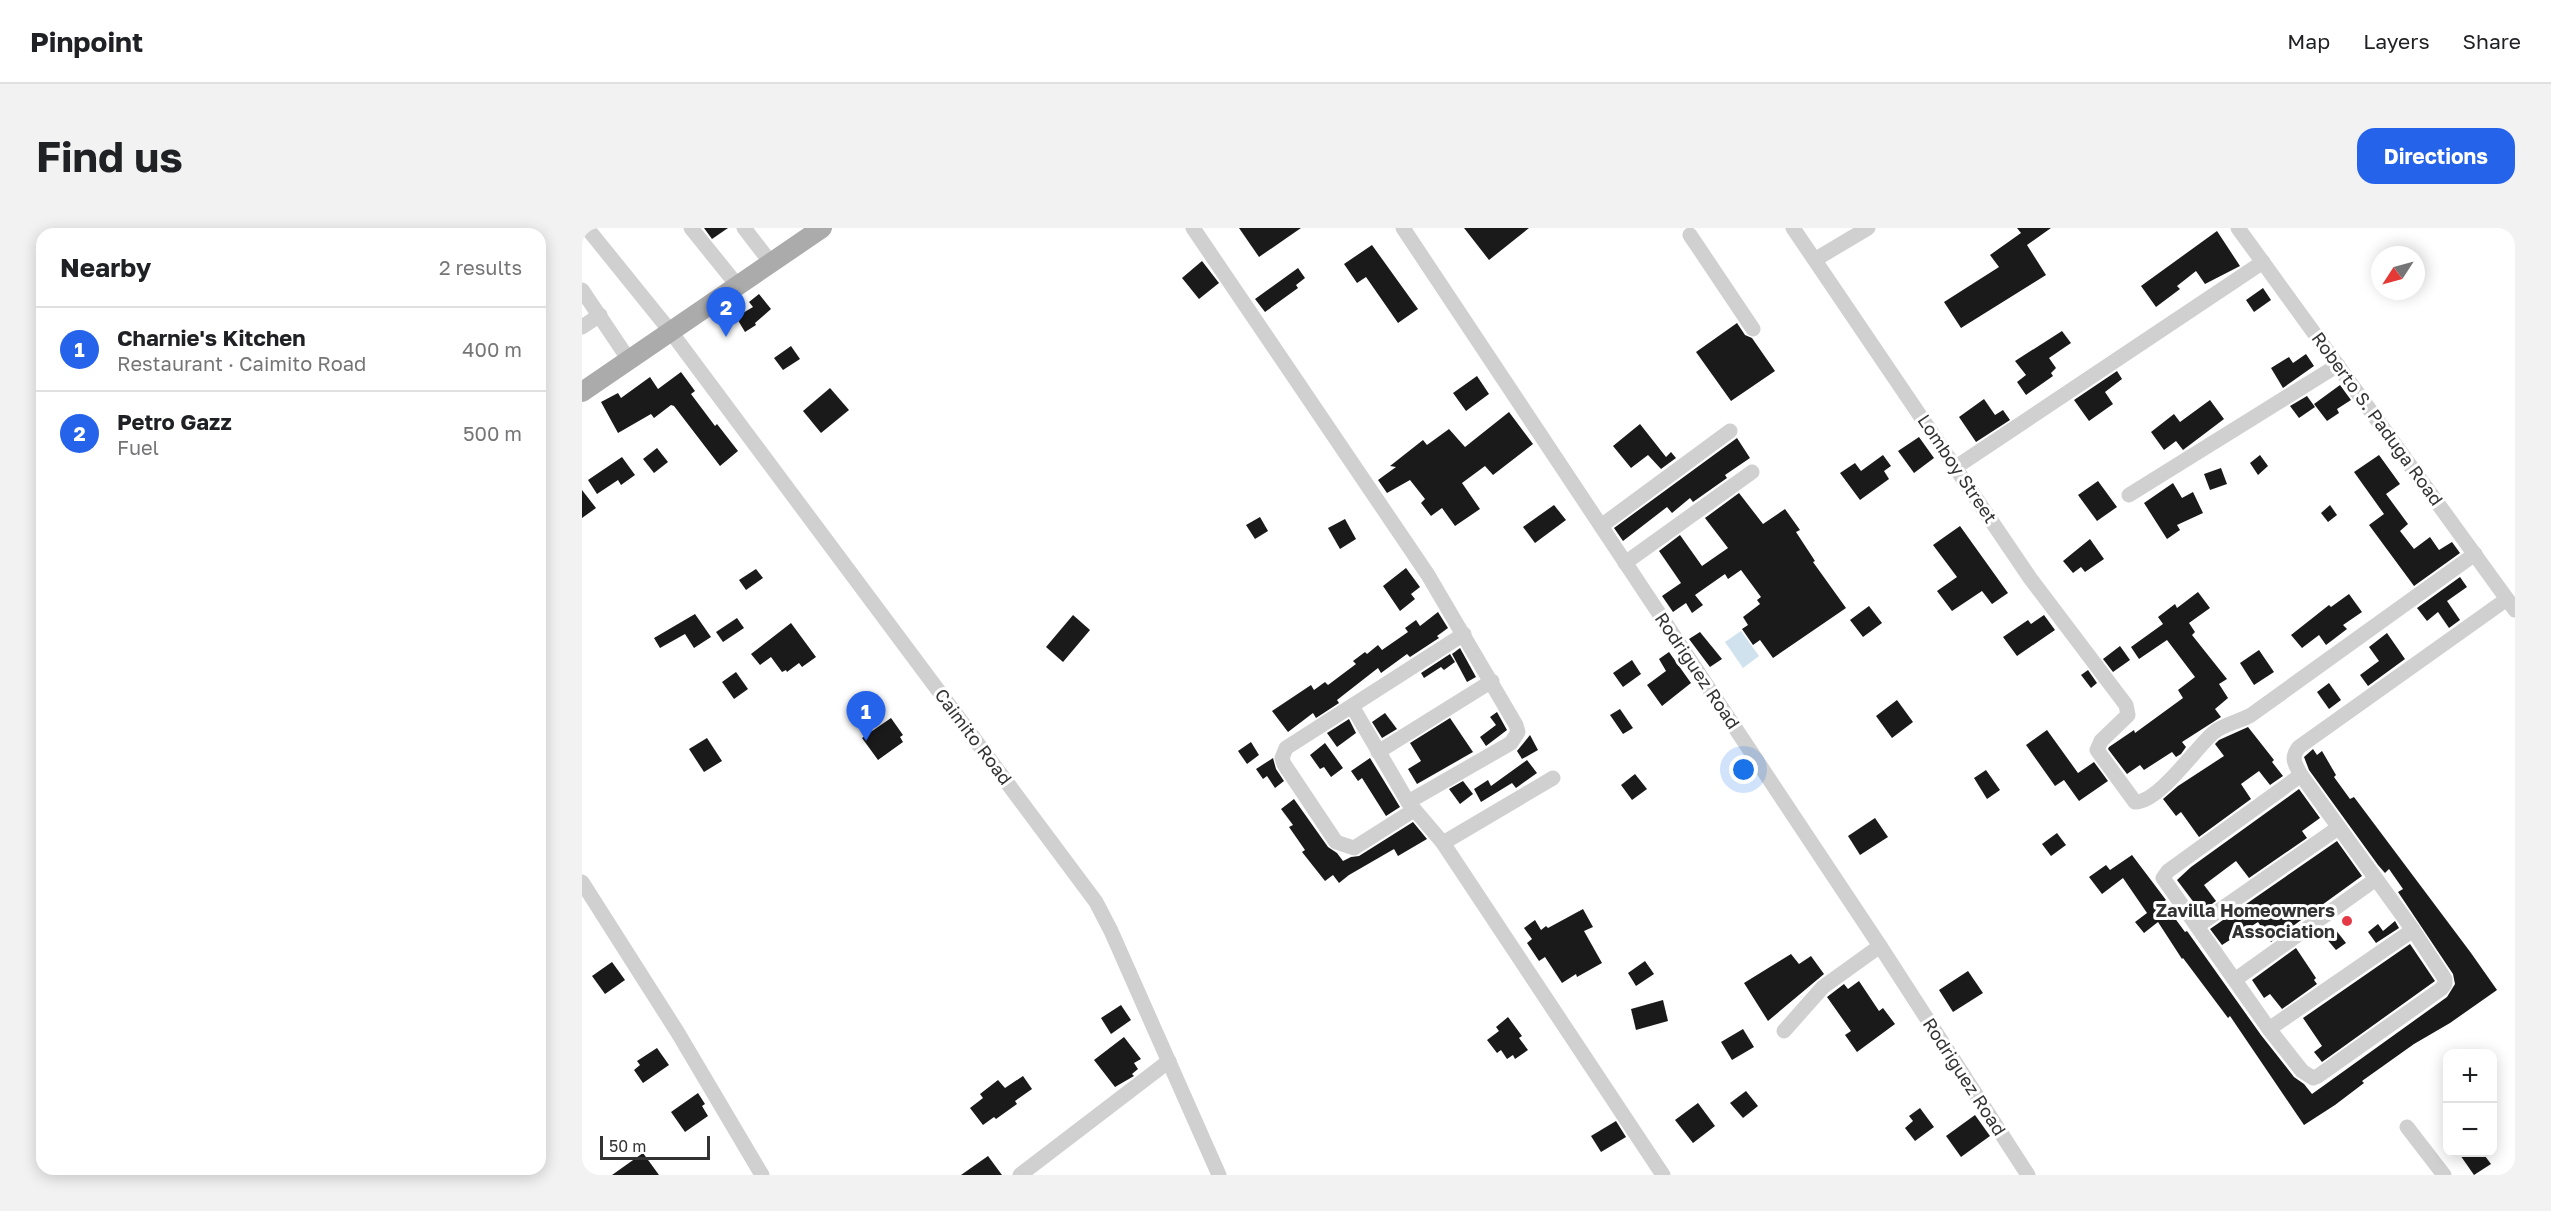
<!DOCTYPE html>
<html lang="en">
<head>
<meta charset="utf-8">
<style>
	body { margin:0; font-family:"Golos Text",sans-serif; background:#f2f2f2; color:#202124 }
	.controls { position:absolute; right:18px; bottom:18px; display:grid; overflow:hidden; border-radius:12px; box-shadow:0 3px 15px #0003 }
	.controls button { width:54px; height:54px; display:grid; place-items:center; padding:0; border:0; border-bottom:2px solid #e0e0e0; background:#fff; color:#202124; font:30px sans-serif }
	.compass { position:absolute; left:1789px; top:18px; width:54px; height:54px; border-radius:50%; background:#fff; box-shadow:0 3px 15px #0003; rotate:234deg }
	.scale { position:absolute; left:18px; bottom:15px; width:110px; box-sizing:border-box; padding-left:6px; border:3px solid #333; border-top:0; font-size:16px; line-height:21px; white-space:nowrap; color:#333; -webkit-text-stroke:4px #fff; paint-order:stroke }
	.you { position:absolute; left:1162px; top:542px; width:21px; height:21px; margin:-15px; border:4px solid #fff; border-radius:50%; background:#1a73e8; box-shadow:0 0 0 9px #1a73e833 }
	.badge { display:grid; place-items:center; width:39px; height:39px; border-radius:50%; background:#2563eb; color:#fff; font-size:20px; font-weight:700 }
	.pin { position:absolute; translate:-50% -50px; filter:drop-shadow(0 2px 3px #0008) }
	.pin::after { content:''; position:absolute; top:32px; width:21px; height:18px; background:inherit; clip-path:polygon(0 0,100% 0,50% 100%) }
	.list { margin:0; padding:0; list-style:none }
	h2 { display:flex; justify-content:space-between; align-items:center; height:78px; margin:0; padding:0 24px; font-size:26px }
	h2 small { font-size:20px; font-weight:400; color:#757577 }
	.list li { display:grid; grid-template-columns:39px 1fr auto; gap:18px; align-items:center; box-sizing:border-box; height:84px; padding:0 24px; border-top:2px solid #e0e0e0 }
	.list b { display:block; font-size:22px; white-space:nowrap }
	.list p { margin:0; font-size:20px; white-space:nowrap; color:#757577 }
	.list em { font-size:20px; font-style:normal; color:#757577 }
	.map { position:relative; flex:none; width:1933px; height:947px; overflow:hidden; border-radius:18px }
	header { display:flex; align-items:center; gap:36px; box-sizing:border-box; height:84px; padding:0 30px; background:#fff; border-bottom:2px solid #e0e0e0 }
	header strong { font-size:28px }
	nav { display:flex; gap:33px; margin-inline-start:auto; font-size:21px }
	.intro { display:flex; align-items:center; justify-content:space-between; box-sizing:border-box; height:144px; padding:0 36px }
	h1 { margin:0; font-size:42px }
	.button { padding:15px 27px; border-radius:18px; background:#2563eb; color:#fff; font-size:21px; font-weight:700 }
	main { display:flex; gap:36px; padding:0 36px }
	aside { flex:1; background:#fff; border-radius:18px; box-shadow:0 3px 15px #0003 }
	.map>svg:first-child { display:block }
	.water { fill:#cfe2ee }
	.building { fill:#1a1a1a }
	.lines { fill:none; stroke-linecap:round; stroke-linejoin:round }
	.minor { stroke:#d0d0d0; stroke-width:15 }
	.major { stroke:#ababab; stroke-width:20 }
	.poi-dot { fill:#e63946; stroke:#fff; stroke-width:2 }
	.labels { text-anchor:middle; stroke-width:6; stroke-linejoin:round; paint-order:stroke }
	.street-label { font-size:18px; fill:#333; stroke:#fff }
	.poi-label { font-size:18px; font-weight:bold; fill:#333; stroke:#fff; text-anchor:end }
</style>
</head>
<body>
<header>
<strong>Pinpoint</strong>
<nav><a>Map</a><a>Layers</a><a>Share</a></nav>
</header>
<div class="intro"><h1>Find us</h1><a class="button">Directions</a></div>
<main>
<aside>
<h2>Nearby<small>2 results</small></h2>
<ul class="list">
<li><span class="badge">1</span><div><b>Charnie's Kitchen</b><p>Restaurant · Caimito Road</p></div><em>400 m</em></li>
<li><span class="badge">2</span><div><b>Petro Gazz</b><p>Fuel</p></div><em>500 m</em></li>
</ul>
</aside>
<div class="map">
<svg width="1933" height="947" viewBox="0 0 1933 947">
	<rect width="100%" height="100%" fill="#fff"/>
	<polygon class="water" points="1159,403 1177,428 1161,440 1143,414"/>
	<g class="building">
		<polygon points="122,0 146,0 130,11"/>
		<polygon points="657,0 719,0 677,29"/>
		<polygon points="882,0 947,0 907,32"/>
		<polygon points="1435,0 1469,0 1445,17 1464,47 1379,100 1362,74 1417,39 1408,27 1439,5"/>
		<polygon points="1635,3 1658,38 1623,56 1614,43 1595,58 1598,61 1574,79 1559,58"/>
		<polygon points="790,17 836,81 816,95 784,49 775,55 762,36"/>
		<polygon points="620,33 637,55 617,71 600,50"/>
		<polygon points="716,40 723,50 714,57 716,60 683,84 673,71"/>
		<polygon points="1681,60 1689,72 1672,84 1664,72"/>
		<polygon points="177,66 189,81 173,95 174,97 163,104 154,89 171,79 167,74"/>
		<polygon points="1155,95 1163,107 1170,110 1193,143 1149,173 1114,124"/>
		<polygon points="1480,103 1489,115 1467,130 1474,140 1469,145 1471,148 1444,167 1435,154 1444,147 1433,133"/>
		<polygon points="209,118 218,131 201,142 192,130"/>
		<polygon points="1724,126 1732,138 1701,160 1689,140 1707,129 1711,135"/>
		<polygon points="1535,143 1540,151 1523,164 1531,176 1507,193 1492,172"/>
		<polygon points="99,144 113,163 109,166 133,198 135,196 156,223 138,238 92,178 89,177 72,190 69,186 36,205 19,174 36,165 39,170 68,149 76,161"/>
		<polygon points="895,148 907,166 884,183 871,165"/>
		<polygon points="1758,157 1769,172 1755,181 1757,185 1745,193 1732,176"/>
		<polygon points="248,160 267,182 239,205 221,183"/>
		<polygon points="1725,168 1733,179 1717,190 1708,178"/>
		<polygon points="1402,171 1413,187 1421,182 1428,192 1394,214 1377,189"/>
		<polygon points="1628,172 1642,191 1601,222 1594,213 1582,222 1569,204 1592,186 1598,194"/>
		<polygon points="927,184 951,216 911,247 903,238 880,255 898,281 873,298 860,280 849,288 839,275 843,271 828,252 805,265 796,252 814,239 808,238 841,212 845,217 867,201 883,219"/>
		<polygon points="1058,196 1084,229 1089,224 1094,230 1079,241 1066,227 1049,240 1031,218"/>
		<polygon points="1337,209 1352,230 1332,245 1316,223"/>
		<polygon points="1155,210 1168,230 1143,247 1145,250 1111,274 1108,270 1090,285 1085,279 1041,313 1032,300"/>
		<polygon points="75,220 86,234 72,245 61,231"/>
		<polygon points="1301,227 1309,238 1302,243 1307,251 1278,272 1258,245 1273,235 1279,243"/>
		<polygon points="1678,227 1686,238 1676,247 1668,235"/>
		<polygon points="1797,227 1818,256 1804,266 1826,296 1818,303 1832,321 1848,309 1857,322 1870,314 1878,325 1832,358 1787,297 1802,286 1772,244"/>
		<polygon points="40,229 53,247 39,257 36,252 15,266 6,252"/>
		<polygon points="1639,240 1645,256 1628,262 1622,246"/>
		<polygon points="1516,253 1535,279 1515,293 1496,267"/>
		<polygon points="1591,255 1600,270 1611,264 1621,285 1595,297 1598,302 1585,311 1562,275"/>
		<polygon points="0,262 14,280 0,290"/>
		<polygon points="1157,265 1181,296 1203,281 1218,302 1214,304 1233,333 1231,334 1264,380 1191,430 1178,412 1171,417 1160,401 1166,397 1161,389 1178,376 1175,372 1179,369 1159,342 1146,351 1143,346 1113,367 1121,377 1110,385 1104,375 1091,384 1080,368 1099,355 1077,323 1098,307 1120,338 1146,320 1123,290"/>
		<polygon points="972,277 984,292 953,315 941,299"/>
		<polygon points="1748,277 1755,287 1746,294 1739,285"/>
		<polygon points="678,289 686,303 673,311 664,297"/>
		<polygon points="763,291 774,311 758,321 746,300"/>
		<polygon points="1378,298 1426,365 1410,376 1400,363 1370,383 1355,363 1375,349 1351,317"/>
		<polygon points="1508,311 1522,331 1503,344 1499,339 1491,345 1481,333"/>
		<polygon points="824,340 838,359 829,366 833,371 818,383 801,358"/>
		<polygon points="174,341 181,350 164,362 157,352"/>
		<polygon points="1878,349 1885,359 1865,373 1878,392 1867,400 1856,384 1845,393 1835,380"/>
		<polygon points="1616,364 1628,380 1607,395 1613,404 1610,407 1645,451 1637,456 1646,470 1633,481 1639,489 1600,514 1604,519 1599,526 1594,529 1590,524 1562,542 1558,537 1545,546 1526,521 1527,519 1552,502 1553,505 1601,470 1596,462 1613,449 1585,412 1557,431 1549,419 1581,396 1576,389 1593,376 1595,380"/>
		<polygon points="1767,366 1780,384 1761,397 1765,401 1744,417 1737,407 1720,420 1709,407 1747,377 1749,379"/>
		<polygon points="1287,378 1300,395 1281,409 1268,392"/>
		<polygon points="856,384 866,400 855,408 857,410 828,429 825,426 799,445 796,440 755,472 757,475 734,490 731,485 706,504 690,483 729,457 732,462 743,454 746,457 774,436 771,433 783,424 785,426 796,417 800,422 826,404 823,400 834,392 838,398"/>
		<polygon points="113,386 129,409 112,420 103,406 78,420 72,410"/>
		<polygon points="491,387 508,402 481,434 464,419"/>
		<polygon points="1462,387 1473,402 1435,428 1421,409 1446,392 1449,396"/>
		<polygon points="155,390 162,400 141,414 134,404"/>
		<polygon points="209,395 234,429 220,439 217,435 205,444 204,442 200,444 189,429 178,437 169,426"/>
		<polygon points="1118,404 1140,431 1128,439 1107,411"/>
		<polygon points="1805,405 1823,431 1786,458 1778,447 1797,433 1787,419"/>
		<polygon points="1538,418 1548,432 1531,444 1521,431"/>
		<polygon points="878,420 894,449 885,454 870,426"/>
		<polygon points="1677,422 1692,444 1672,457 1658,435"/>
		<polygon points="1087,424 1109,455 1080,478 1065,457 1084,443 1077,431"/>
		<polygon points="868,426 873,434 862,442 859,439 842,450 839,445"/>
		<polygon points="1050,432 1059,446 1041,459 1031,445"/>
		<polygon points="1506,442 1515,455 1509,460 1499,447"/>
		<polygon points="154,444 166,461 152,471 140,454"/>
		<polygon points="1747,455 1759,472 1747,481 1735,464"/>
		<polygon points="1315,472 1331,494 1310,510 1294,488"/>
		<polygon points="1038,481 1051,500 1041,506 1028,487"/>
		<polygon points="915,484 925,502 904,518 898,509 914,497 908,489"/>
		<polygon points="803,485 815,501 800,510 790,494"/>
		<polygon points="309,490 321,507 318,509 321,514 296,532 280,510"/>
		<polygon points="868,490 891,524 835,556 826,541 839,533 828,515"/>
		<polygon points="767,491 774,505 755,519 745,505"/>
		<polygon points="1666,499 1692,532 1690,534 1701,548 1688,557 1677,543 1659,556 1669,571 1617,609 1599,584 1594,588 1581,571 1596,558 1642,528 1633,516 1637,512"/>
		<polygon points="1465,502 1496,545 1512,534 1526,553 1497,573 1482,552 1473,558 1444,517"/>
		<polygon points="948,507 956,522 940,531 935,523"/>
		<polygon points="125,510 140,533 122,544 107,521"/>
		<polygon points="669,514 677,527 665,536 656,523"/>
		<polygon points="743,515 761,540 749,549 742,539 738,541 728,527"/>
		<polygon points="1731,521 1735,527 1740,523 1754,547 1752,549 1768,571 1772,569 1889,725 1915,762 1868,795 1832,816 1780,853 1782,855 1753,877 1722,897 1648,788 1646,790 1601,730 1600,731 1576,694 1562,705 1553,694 1565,685 1541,650 1520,666 1507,649 1524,637 1528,642 1550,627 1584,672 1581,674 1603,704 1605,703 1679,807 1712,849 1722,856 1730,866 1865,769 1873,756 1871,746 1816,664 1821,661 1807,641 1803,645 1796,637 1727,542 1722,529"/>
		<polygon points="691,530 694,541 702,553 693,560 685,548 681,551 674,541"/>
		<polygon points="788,530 818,579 804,588 780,550 776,553 769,543"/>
		<polygon points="945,532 955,545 934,560 930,555 899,574 892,561 906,552 909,558"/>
		<polygon points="1404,542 1418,562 1405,571 1392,550"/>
		<polygon points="1053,546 1065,561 1050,572 1039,557"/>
		<polygon points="881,553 891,566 878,576 867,561"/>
		<polygon points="1717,561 1738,590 1720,603 1725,610 1667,650 1654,633 1622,657 1634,673 1619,684 1595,652 1609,639"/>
		<polygon points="712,571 746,619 755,625 761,633 769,629 777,628 831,594 845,611 816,628 812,621 767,647 757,655 751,647 743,653 720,624 723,622 707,599 711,597 699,581"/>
		<polygon points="1293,590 1306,609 1278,627 1266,608"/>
		<polygon points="1475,605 1484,617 1469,628 1460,616"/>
		<polygon points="1755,613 1780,648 1689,714 1676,694 1640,717 1628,701"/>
		<polygon points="1001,681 1011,699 1002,703 1020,735 995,749 994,746 980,755 963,729 957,733 945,715 950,711 942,700 953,692 959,702 964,698 966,700"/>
		<polygon points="1813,693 1817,700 1794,715 1786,704 1796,696 1801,703"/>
		<polygon points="1753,701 1764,715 1754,722 1743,709"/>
		<polygon points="1828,716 1853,753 1740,834 1732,824 1740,818 1721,790"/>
		<polygon points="1714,720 1734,750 1732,752 1735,756 1700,781 1688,766 1682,770 1670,752"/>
		<polygon points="1209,726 1217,736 1229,728 1242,746 1186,793 1162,755"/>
		<polygon points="1063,733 1072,746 1054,758 1046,745"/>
		<polygon points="30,734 43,752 23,766 10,748"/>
		<polygon points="1386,743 1401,765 1371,784 1357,762"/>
		<polygon points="1277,753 1297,783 1301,780 1313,796 1275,824 1263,807 1269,803 1245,769 1262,756 1266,761"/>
		<polygon points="1081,772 1086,793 1054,802 1049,781"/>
		<polygon points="539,777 549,792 529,806 519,790"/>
		<polygon points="926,789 940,808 937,810 946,822 933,831 931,827 925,831 919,822 915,825 905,812 917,803 914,799"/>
		<polygon points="1161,801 1172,819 1150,832 1139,814"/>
		<polygon points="542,809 559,831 552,835 556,841 550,846 552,848 533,859 512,832"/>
		<polygon points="75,820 87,837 61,855 52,842 58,837 55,833"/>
		<polygon points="441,848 450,861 433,873 435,876 414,891 412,889 401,897 388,880 401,870 398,866 416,852 423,860"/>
		<polygon points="1164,863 1176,878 1161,890 1148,875"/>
		<polygon points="116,865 123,876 120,878 126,888 103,904 89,884"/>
		<polygon points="1116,875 1133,898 1111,915 1093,892"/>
		<polygon points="1338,880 1352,899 1333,913 1323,900 1331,893 1327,888"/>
		<polygon points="1393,887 1408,908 1379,929 1364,908"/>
		<polygon points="1034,893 1044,909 1019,924 1009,908"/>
		<polygon points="1876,924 1900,924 1909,936 1892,947"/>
		<polygon points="61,925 77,947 30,947"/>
		<polygon points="406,928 420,947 379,947"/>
	</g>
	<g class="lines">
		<g class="minor">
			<polyline points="5,0 89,104 514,674 529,703 637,947"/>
			<polyline points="109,0 155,57"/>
			<polyline points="162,0 189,35"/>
			<polyline points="611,0 846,347 934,497 936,504 929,515 826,574"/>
			<polyline points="821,0 1298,718 1446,947"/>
			<path d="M1211,0L1448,350L1544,477L1546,487L1519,513L1515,522L1553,574C1576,575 1613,521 1631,505C1641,496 1657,494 1669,487L1893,326"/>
			<polyline points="1656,0 1933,382"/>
			<polyline points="1108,7 1171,101"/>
			<polyline points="1234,31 1286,0"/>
			<polyline points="0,62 47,132"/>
			<polyline points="0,99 18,87"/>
			<polyline points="1374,239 1681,34"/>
			<polyline points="1547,267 1756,137"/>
			<polyline points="1019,298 1148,203"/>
			<polyline points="1043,335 1170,244"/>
			<polyline points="770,478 826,574 861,615 1081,947"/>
			<polyline points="796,524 910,453"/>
			<path d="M1719,547L1586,643L1581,650L1687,801L1720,843L1731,850L1736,848L1859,761L1863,756V751L1831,702L1719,547C1713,536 1708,530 1717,519L1925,371"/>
			<polyline points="832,582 772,620 754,614 702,536 700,530 704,520 882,406"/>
			<polyline points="861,615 971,550"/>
			<polyline points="0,654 96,805 180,947"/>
			<polyline points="1615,698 1756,600"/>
			<polyline points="1654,751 1794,651"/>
			<polyline points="1687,801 1831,702"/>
			<polyline points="1202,803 1241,759 1298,718"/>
			<polyline points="1825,899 1862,947"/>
			<polyline points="438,947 587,833"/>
		</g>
		<polyline class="major" points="0,164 240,0"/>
	</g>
	<circle class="poi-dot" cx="1765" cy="693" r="6"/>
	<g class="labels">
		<g class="street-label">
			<text transform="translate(1795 191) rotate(54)" y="6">Roberto S. Paduga Road</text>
			<text transform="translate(1375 241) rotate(56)" y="6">Lomboy Street</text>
			<text transform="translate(1115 443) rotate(56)" y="6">Rodriguez Road</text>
			<text transform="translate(391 509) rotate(53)" y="6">Caimito Road</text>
			<text transform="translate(1382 849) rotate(57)" y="6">Rodriguez Road</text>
		</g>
		<g class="poi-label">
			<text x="1753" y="689">Zavilla Homeowners<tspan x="1753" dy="21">Association</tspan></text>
		</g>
	</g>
</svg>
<div class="controls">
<button>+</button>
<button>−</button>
</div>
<svg class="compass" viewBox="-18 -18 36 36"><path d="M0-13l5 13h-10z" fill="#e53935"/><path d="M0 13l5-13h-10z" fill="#757577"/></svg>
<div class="scale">50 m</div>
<div class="you"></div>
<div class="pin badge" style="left:284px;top:513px">1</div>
<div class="pin badge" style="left:144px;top:109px">2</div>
</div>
</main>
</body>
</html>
